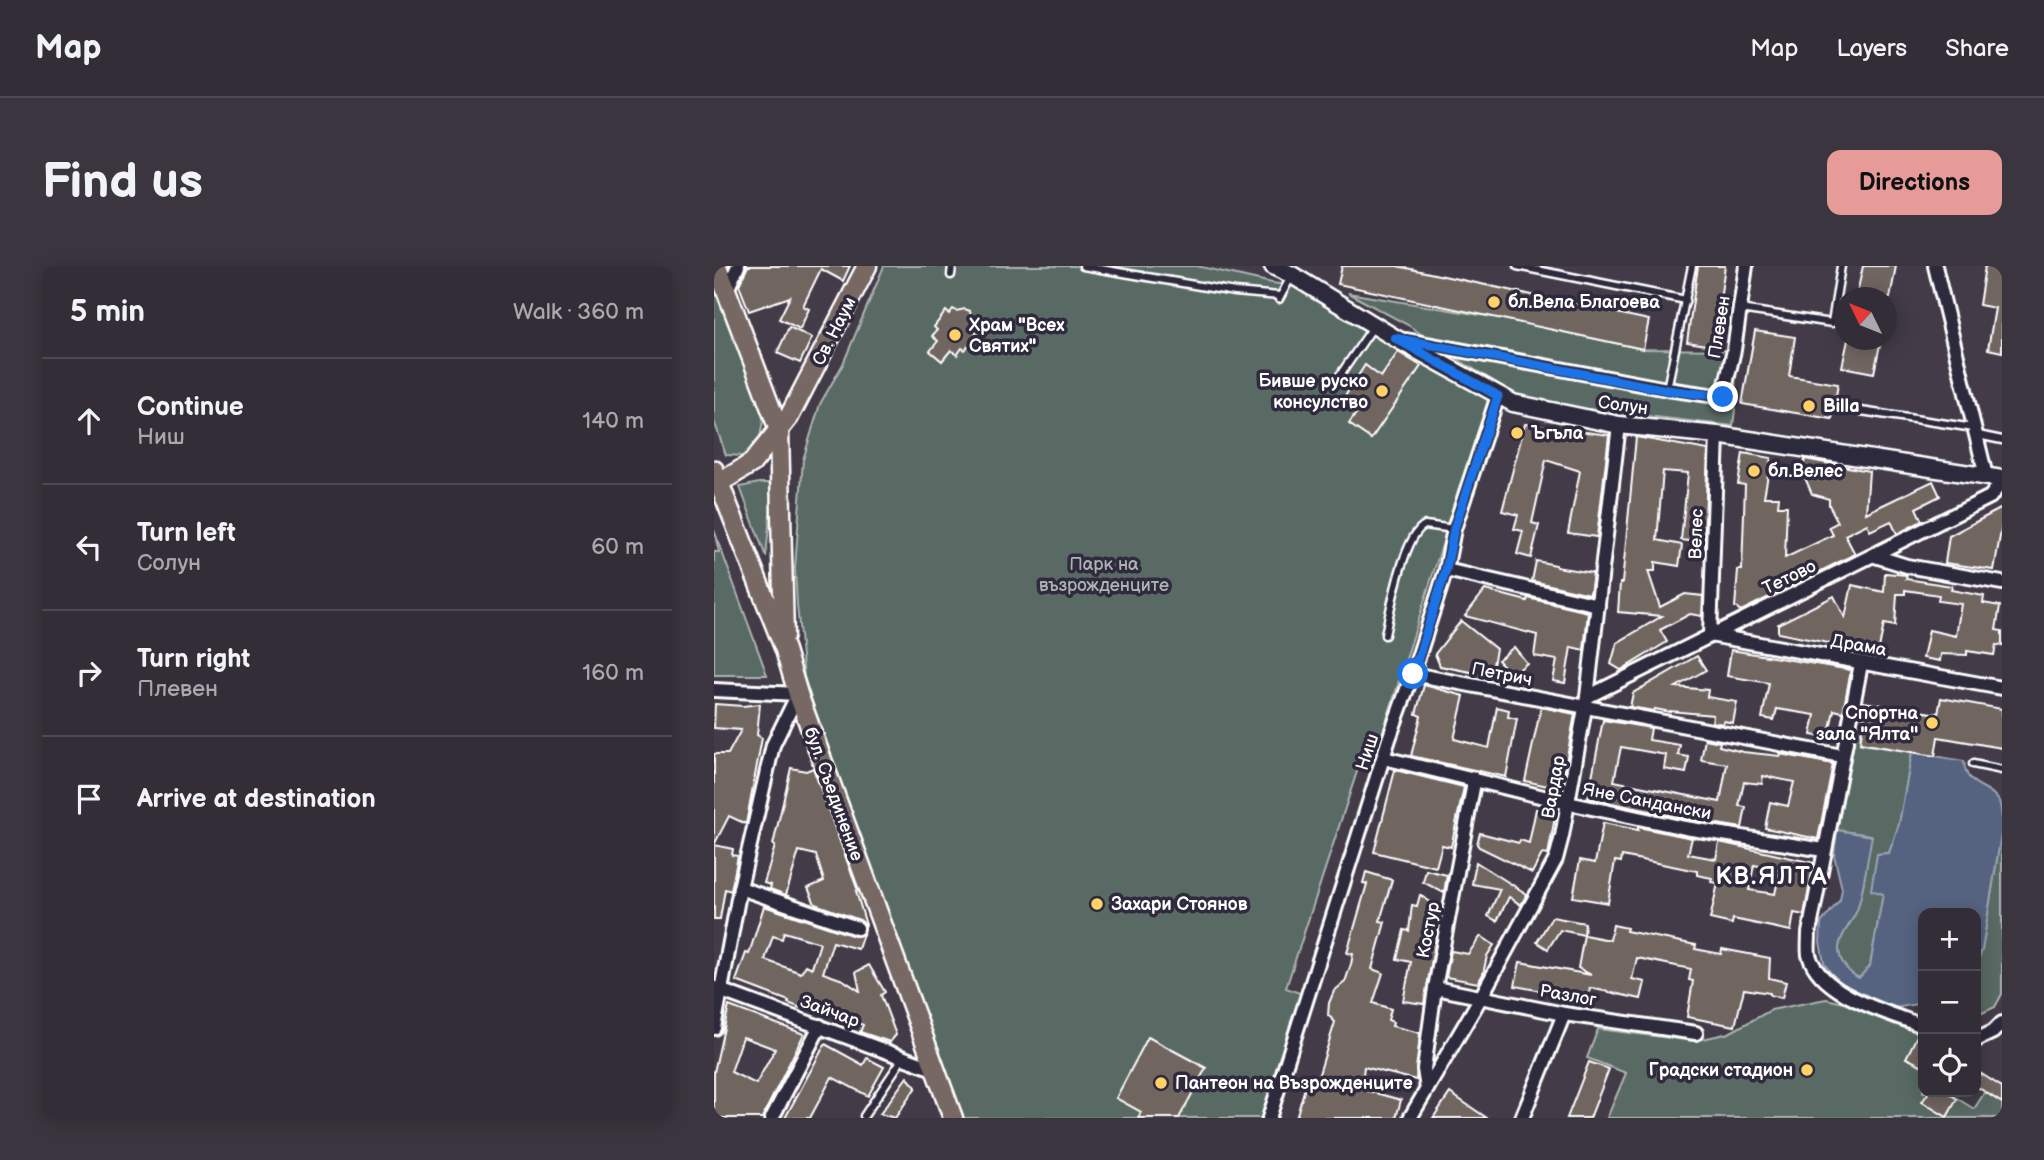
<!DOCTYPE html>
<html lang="en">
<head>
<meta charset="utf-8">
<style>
	body { margin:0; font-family:"Balsamiq Sans",sans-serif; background:#3a353e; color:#f1f3f6 }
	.controls { position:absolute; right:21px; bottom:21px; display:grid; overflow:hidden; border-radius:14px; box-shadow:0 4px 18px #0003 }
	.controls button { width:63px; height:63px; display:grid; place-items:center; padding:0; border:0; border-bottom:2px solid #4d4951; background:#322d36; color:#f1f3f6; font:35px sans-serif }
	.compass { position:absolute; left:1120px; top:21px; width:63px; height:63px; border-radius:50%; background:#322d36; box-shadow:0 4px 18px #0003; rotate:313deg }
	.stop { position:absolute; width:21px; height:21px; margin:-16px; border:5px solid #1a73e8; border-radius:50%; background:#fff }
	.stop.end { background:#1a73e8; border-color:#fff; box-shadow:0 2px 7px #0008 }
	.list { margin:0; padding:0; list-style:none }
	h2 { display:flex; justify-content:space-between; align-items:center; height:91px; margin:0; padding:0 28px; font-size:30px }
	h2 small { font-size:23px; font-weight:400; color:#a8a8ad }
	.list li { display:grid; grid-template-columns:46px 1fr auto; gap:21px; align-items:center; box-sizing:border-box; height:126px; padding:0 28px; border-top:2px solid #4d4951 }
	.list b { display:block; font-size:26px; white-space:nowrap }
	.list p { margin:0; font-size:23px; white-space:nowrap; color:#a8a8ad }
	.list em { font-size:23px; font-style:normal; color:#a8a8ad }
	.icon { flex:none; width:38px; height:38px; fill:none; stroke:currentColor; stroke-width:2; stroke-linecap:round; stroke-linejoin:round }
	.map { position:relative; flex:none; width:1288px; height:852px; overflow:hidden; border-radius:14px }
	header { display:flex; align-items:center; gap:42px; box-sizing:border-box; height:98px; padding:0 35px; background:#322d36; border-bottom:2px solid #4d4951 }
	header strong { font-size:33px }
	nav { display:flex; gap:38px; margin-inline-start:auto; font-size:24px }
	.intro { display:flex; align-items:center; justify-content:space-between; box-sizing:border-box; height:168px; padding:0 42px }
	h1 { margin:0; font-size:49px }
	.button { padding:18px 32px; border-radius:14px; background:#e69b98; color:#111; font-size:24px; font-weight:700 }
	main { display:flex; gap:42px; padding:0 42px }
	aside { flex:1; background:#322d36; border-radius:14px; box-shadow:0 4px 18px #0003 }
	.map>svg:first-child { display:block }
	.green { fill:#586a63; stroke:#acb4b1; stroke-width:2 }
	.water { fill:#566480; stroke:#9aa2b3; stroke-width:2 }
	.building { fill:#716560; stroke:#fff; stroke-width:2; fill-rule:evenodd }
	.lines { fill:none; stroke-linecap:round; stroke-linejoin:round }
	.lane-casing { stroke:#fff; stroke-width:11 }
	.street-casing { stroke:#fff; stroke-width:18 }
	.secondary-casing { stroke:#fff; stroke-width:21 }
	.primary-casing { stroke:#fff; stroke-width:23 }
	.lane { stroke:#2f2a3d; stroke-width:6 }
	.street { stroke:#2f2a3d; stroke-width:12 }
	.secondary { stroke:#2f2a3d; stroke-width:16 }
	.primary { stroke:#776864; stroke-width:18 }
	.route { stroke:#1a73e8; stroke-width:9 }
	.poi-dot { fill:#ffd166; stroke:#2f2a3d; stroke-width:2.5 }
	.labels { text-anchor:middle; stroke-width:7; stroke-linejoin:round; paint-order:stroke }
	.poi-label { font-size:18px; font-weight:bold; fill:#fff; stroke:#2f2a3d; text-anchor:start }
	.street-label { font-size:18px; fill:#fff; stroke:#2f2a3d }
	.park-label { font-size:18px; fill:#acb4b1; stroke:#2f2a3d }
	.district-label { font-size:24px; font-weight:bold; letter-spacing:2px; fill:#fff; stroke:#2f2a3d }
</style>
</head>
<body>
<header>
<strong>Map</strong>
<nav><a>Map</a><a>Layers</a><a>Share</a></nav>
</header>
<div class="intro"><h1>Find us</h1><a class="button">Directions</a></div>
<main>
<aside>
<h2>5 min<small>Walk · 360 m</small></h2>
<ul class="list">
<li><svg class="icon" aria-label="ahead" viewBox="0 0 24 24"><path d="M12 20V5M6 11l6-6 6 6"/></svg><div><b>Continue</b><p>Ниш</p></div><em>140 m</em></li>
<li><svg class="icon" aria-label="left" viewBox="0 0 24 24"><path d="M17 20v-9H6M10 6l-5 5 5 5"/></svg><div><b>Turn left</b><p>Солун</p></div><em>60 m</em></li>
<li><svg class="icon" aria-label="right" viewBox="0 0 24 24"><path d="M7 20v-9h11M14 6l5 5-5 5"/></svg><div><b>Turn right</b><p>Плевен</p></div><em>160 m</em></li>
<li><svg class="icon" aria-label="arrive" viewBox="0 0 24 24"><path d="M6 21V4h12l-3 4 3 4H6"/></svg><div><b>Arrive at destination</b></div></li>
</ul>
</aside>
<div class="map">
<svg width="1288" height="852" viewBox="0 0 1288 852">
	<rect width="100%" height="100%" fill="#433c48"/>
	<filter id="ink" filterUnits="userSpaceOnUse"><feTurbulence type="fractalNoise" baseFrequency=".0143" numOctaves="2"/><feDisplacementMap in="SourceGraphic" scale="14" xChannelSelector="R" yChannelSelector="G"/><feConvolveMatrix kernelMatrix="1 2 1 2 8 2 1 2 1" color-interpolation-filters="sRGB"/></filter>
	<g filter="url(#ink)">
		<g class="green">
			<polygon points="170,0 483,0 558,17 587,21 774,134 667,472 655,469 572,722 591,729 547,852 248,852 222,801 90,411 83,339 81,302 89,194 106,138 129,98"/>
			<polygon points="0,17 50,150 45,176 28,190 12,189 0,155"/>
			<polygon points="634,27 790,53 929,83 1020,84 1022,136 1019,160 864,142 809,133 735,88 694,59"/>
			<polygon points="45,217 59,217 52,291 26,221"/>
			<polygon points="0,264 53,409 0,409 0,286 5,286"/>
			<path d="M1147,466L1146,478L1198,486L1185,559L1175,587L1164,588L1169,628L1156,700L1145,712C1134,707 1124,694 1125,681C1127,666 1140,655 1144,641C1151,618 1153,593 1157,569L1123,564L1141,471Z"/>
			<polygon points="1288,563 1288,728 1281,741 1262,750 1262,698 1268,684"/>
			<polygon points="1112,733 1135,738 1205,766 1193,792 1209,800 1209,826 1233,826 1260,843 1271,826 1285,835 1288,831 1288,852 893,852 912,807 873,792 884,763 980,775 1015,767 1057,744"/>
		</g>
		<path class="water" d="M1198,486L1250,495C1252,524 1273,516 1285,535C1288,543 1288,555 1288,563L1268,684L1262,698V647H1209V737L1181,742L1160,733L1127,717L1116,706L1110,697L1106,676L1107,657L1126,634L1128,623L1120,589L1123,564L1158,570C1153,593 1151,618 1144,641C1140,655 1127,666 1125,681C1124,694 1134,707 1145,712L1156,700L1169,628L1157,624L1163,588L1175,587L1185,558Z"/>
		<g class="building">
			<polygon points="34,0 136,0 129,15 107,3 89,40 95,43 86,63 65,53 76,31 35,45 25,19"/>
			<polygon points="628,0 683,0 935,54 929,83 624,18"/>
			<polygon points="984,0 1011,0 999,80 973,76"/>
			<polygon points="1149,0 1182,0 1176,32 1142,32"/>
			<polygon points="1271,0 1288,0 1288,86 1274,83 1281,42 1265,39"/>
			<polygon points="239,43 242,45 251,43 256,45 258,57 263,61 260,65 263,68 251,84 248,82 243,89 237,84 228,95 216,85 224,75 218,70 223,64 220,61 232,45 235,48"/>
			<polygon points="75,61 98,72 86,97 63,87"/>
			<polygon points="1041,65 1081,71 1075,110 1124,118 1118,153 1028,138"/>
			<polygon points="1134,74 1167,74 1160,107 1128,101"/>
			<polygon points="684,86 707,100 657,173 635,158 643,146 628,135 651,99 667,111"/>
			<polygon points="811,158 895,169 883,271 854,267 866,205 832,194 818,257 825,259 817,292 803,288 809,265 800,263 804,249 788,245"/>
			<polygon points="922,171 994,184 990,277 967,274 974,207 949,205 943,274 968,279 965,300 941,296 941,305 934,305 946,341 971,328 989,330 988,350 976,348 946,364 953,376 907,404 897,398 903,377 948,350 904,346 906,317 908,317"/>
			<polygon points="1029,187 1057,192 1050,231 1065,231 1064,240 1073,240 1071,292 1119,269 1115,261 1124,256 1115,239 1115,233 1098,228 1088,205 1091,193 1155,205 1152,247 1219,215 1226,230 1202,242 1208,255 1183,268 1177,255 1156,265 1153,258 1131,269 1141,288 1027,345 1021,341 1024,304 1028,304 1031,219 1024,218"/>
			<polygon points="1288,242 1288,259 1280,304 1231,297 1235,270"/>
			<polygon points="822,295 842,299 842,301 879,307 876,328 818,315"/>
			<polygon points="1171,307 1193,309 1192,313 1238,320 1237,324 1270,330 1269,337 1286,340 1282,364 1288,365 1288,380 1282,379 1280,389 1253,385 1253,389 1227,388 1226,395 1209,392 1215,364 1242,370 1247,338 1224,335 1225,329 1191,324 1191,328 1183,328 1181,360 1170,358 1164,387 1064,367 1064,358 1120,330 1131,352 1138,319 1170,326"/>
			<polygon points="771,324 813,335 814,332 874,346 870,384 857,381 851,417 839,415 843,394 820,390 823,369 751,350"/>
			<polygon points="747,355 782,383 777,410 726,400 721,388"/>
			<polygon points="800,381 813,397 798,409 784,394"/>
			<polygon points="1017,384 1137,404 1129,446 1120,444 1114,472 1097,469 1101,449 1063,443 1060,454 1048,452 1055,417 1013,410"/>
			<polygon points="983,390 992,404 962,421 994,424 993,431 1023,436 1019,457 1010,455 1009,458 998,456 999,449 956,445 956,446 941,443 940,445 916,441 919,427"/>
			<polygon points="710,419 750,430 740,473 775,482 783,441 795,444 794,451 803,453 792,511 697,490 707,450 702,448"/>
			<polygon points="1227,432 1288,443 1288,482 1224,471 1221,490 1146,477 1150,451 1146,450 1149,436 1224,448"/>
			<polygon points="1,438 29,440 46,438 43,469 48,472 32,558 15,550 0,579 19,583 18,589 24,590 17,625 11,623 6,653 0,653 0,488 14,488 27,464 0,462"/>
			<polygon points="827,441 861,448 847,523 811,515"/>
			<polygon points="889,454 937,462 935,474 966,479 964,489 975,491 972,507 950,503 952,489 907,481 900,515 1006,536 1013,498 987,494 991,473 1006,476 1005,480 1029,486 1066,490 1066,488 1119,498 1104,573 1051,562 1056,536 1074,540 1080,516 1049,510 1048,518 1030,516 1025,540 1032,541 1028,562 973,553 874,532"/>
			<polygon points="77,502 92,505 99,502 144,625 142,625 152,659 151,660 146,654 101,638 94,622 110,615 102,589 85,585 72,629 56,623 57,619 50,617 61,580 59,579"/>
			<polygon points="681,504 750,521 737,581 728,579 722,601 660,586"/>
			<polygon points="822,543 842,546 834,589 828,588 818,607 765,581 763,578 766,567 805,577 806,574 815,577"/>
			<path d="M889,557L924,564V561L978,572L974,588L1002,593L1005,576L1100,597L1090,649L1080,647L1077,665L1019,653L1018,658L996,653L1004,617L997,616L998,612L983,609V605L908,590L907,596L901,595L894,637L859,631L866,594L881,597ZM1040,599L1066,604L1061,628L1035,624Z"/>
			<polygon points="762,596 813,628 807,639 795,631 783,655 774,650 786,623 758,618"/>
			<polygon points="712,604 733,609 730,627 709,616"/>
			<polygon points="652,606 678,614 666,655 671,656 658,703 669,707 659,737 677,743 674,754 679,756 678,760 706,767 702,814 650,801 647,823 687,834 682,852 582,852 592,818 601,821 621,756 614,749 615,737 620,725 631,716 637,698 639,688 633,687 653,618 649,617"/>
			<polygon points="706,629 727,643 710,738 689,735 697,696 683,693 690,664 695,665 698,639 703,640"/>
			<path d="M50,640L140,670L149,668L144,683L119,676L109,707L129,714L146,725L142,706L155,699L171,726L167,729L182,769L176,776L146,766L149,759L92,735L89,743L74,737L75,735L22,715L32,687L35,688ZM70,666L106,677L98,702L92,699L87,707L51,694L59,670L68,673Z"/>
			<polygon points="838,651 871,657 870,669 846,664 834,683 823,676"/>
			<polygon points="899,659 913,662 912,665 982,679 981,683 1007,688 1008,683 1056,692 1055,712 1072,716 1068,732 1056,729 1056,727 1030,723 1021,760 973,751 979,715 975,714 977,703 923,692 918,713 931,716 927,733 876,722 874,733 834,724 834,726 801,720 806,696 877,709 864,702 870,669 896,674"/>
			<polygon points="767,670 780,679 773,690 769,708 764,717 732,711 737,685 754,688"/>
			<path d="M15,740L90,768L48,852H0V806ZM29,771L61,783L42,818L17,806Z"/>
			<polygon points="1204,768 1209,769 1209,800 1192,792"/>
			<polygon points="434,771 492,802 465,852 424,852 427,846 402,832"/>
			<polygon points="111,778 149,799 153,792 170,801 154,830 118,811 96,852 71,852"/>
			<polygon points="875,796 895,803 876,852 853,852"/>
			<polygon points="1266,807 1288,821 1288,837 1262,820 1262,814"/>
			<polygon points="193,811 202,821 181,852 166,848"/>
			<polygon points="1215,826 1233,826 1243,833 1233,851 1208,836"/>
			<polygon points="736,827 773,852 719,852"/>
		</g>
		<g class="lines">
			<g class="lane-casing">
				<g id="lane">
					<polyline points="369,0 521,26 566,30"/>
					<polyline points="803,0 972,34"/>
					<polyline points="237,9 238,0"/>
					<polyline points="565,33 577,11"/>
					<polyline points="1026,43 1118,57 1127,0"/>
					<polyline points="624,112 659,61"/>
					<polyline points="953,123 978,0"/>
					<polyline points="1127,142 1260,162"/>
					<polyline points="1264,169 1288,174"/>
					<path d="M671,369C676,345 690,268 711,259L740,263"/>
					<polyline points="1259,498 1288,504"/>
					<polyline points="150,850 189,792"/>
				</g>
			</g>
			<g class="street-casing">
				<g id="street">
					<polyline points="1221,0 1272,210"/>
					<polyline points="12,26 24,0"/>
					<polyline points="692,74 953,123 1009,131 1020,84 1032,0"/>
					<polyline points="1003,169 996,369 1288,422"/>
					<polyline points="1161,290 1193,300 1288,317"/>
					<polyline points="732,304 884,339"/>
					<path d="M1147,398L1095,667C1095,674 1094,682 1095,689C1107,730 1174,746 1209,760"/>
					<polyline points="699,408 1128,490"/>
					<polyline points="0,424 84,428 59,479 26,622 0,762"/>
					<polyline points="873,431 1276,231 1288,216"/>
					<polyline points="670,492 854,537 971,562 1110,584"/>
					<polyline points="26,622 143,662"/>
					<polyline points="0,722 220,803"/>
					<polyline points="721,722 850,748 982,767"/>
					<polyline points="1262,774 1279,766 1288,757"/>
					<polyline points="713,823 710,803 721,722 759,522 759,512"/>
					<polyline points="58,852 106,760"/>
					<polyline points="555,852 675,473 701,401 732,304 740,263 784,130"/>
					<polyline points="696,852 767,731 842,593 848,570 873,431 905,159"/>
					<polyline points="808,852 850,748"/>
				</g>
			</g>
			<g class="secondary-casing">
				<polyline id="secondary" points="559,0 578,9 681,72 799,137 905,159 1003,169 1288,213"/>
			</g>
			<g class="primary-casing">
				<g id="primary">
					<polyline points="3,0 65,164 70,370"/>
					<polyline points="0,204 71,384 84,428 239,852"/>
					<polyline points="5,217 38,197 75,151 153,0"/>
				</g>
			</g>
			<use href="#lane" class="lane"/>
			<use href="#street" class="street"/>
			<use href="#secondary" class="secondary"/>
			<use href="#primary" class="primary"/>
		</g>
	</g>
	<g class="lines" filter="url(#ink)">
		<polyline class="route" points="699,408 732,304 740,263 784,130 681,72 953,124 1009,131"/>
	</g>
	<g class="poi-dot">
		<circle cx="780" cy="36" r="7"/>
		<circle cx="241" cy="69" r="7"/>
		<circle cx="668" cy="125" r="7"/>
		<circle cx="1095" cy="140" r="7"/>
		<circle cx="803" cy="167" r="7"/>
		<circle cx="1040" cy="205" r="7"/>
		<circle cx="1218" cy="457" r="7"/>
		<circle cx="383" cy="638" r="7"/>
		<circle cx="1093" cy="804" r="7"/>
		<circle cx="447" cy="817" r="7"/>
	</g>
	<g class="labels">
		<g class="poi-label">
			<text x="794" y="42">бл.Вела Благоева</text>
			<text x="255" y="65">Храм "Всех<tspan x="255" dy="21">Святих"</tspan></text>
			<text x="654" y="121" text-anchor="end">Бивше руско<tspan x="654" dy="21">консулство</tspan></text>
			<text x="1109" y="146">Billa</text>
			<text x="817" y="173">Ъгъла</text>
			<text x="1054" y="211">бл.Велес</text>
			<text x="1204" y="453" text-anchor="end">Спортна<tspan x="1204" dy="21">зала "Ялта''</tspan></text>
			<text x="397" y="644">Захари Стоянов</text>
			<text x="1079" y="810" text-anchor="end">Градски стадион</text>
			<text x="461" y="823">Пантеон на Възрожденците</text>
		</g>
		<g class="street-label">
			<text transform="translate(1005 61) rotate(-81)" y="6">Плевен</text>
			<text transform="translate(120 65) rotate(-63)" y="6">Св. Наум</text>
			<text transform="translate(909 139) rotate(8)" y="6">Солун</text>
			<text transform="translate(982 268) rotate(-88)" y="6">Велес</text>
			<text transform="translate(1075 311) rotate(-26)" y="6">Тетово</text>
			<text transform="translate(1145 379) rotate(10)" y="6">Драма</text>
			<text transform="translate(788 408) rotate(11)" y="6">Петрич</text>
			<text transform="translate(653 486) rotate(-72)" y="6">Ниш</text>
			<text transform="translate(839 521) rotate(-80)" y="6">Вардар</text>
			<text transform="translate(120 528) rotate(70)" y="6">бул. Съединение</text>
			<text transform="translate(933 535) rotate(11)" y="6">Яне Сандански</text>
			<text transform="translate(714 664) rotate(-79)" y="6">Костур</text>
			<text transform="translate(854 729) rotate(10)" y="6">Разлог</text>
			<text transform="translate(116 745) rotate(20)" y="6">Зайчар</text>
		</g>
		<g class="park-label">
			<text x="390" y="304">Парк на<tspan x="390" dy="21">възрожденците</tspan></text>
		</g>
		<g class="district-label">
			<text x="1058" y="618">КВ.ЯЛТА</text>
		</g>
	</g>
</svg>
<div class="controls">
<button>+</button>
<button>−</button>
<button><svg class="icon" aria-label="locate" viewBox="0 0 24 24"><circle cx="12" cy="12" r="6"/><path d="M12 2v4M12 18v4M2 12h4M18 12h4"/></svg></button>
</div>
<svg class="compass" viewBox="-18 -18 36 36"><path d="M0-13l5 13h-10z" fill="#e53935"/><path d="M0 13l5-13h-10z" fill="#a8a8ad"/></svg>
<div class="stop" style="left:699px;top:408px"></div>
<div class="stop end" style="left:1009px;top:131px"></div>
</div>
</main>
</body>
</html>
